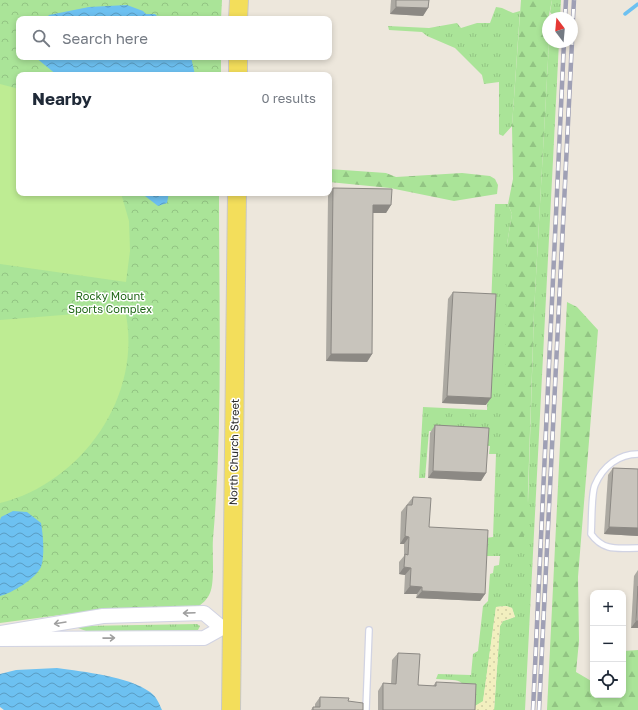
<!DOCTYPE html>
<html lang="en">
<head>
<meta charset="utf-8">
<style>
	body { margin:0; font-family:"Golos Text",sans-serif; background:#f2f2f3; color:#1f2937 }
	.controls { position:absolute; right:12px; bottom:12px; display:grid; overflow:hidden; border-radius:8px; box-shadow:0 2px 6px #0003 }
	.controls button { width:36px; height:36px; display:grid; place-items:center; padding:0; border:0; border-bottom:1px solid #e0e1e3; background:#fff; color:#1f2937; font:20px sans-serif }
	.compass { position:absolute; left:542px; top:12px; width:36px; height:36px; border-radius:50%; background:#fff; box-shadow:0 2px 6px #0003; rotate:344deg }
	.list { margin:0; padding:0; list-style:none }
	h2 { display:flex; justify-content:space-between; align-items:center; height:52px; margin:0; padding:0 16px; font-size:17px }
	h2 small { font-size:13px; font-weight:400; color:#747a83 }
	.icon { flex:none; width:22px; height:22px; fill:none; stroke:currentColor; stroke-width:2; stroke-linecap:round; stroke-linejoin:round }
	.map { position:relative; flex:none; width:638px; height:710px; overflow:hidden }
	.search { position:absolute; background:#fff; box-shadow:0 2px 6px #0003; left:16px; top:16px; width:316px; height:44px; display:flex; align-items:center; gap:10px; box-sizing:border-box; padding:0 14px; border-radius:8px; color:#747a83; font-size:15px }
	.panel { position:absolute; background:#fff; box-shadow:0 2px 6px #0003; left:16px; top:72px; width:316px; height:124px; border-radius:8px }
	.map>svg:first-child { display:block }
	.grass { fill:url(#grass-tufts) }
	.forest { fill:url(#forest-firs) }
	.sand { fill:url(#sand-dots) }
	.park { fill:url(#park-crowns) }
	.pitch { fill:#beec93 }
	.water { fill:url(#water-waves) }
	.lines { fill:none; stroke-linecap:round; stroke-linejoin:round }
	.stream { stroke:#6dc1f1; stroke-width:3.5 }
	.service-casing { stroke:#d1d3e3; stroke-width:8 }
	.tertiary-casing { stroke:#d1d3e3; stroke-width:16 }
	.primary-casing { stroke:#c8c8c8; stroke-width:20 }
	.service { stroke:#fff; stroke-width:5.5 }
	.tertiary { stroke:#fff; stroke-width:14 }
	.primary { stroke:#f3de5b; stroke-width:18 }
	.rail-casing { stroke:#9fa0b5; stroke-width:4.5 }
	.rail { stroke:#fff; stroke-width:3; stroke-dasharray:9; stroke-linecap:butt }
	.wall { fill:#aca9a2 }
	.shaded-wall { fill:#8c8984 }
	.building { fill:#c8c4bc; stroke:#8c8984 }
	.oneway { stroke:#9f9f9f }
	.labels { text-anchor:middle; stroke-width:3; stroke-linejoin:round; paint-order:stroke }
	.park-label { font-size:11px; fill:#226919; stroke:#fff }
	.street-label { font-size:11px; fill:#2a2a2a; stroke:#fff }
</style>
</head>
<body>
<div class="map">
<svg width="638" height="710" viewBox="0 0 638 710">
	<defs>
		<pattern id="grass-tufts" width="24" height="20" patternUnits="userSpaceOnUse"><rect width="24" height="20" fill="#aae498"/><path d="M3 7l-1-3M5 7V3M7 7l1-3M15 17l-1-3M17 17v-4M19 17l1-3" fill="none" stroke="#92c483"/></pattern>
		<pattern id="forest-firs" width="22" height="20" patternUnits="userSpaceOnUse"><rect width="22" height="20" fill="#aae498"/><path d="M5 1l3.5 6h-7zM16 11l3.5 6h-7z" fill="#92c483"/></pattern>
		<pattern id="sand-dots" width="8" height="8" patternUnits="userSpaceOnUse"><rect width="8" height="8" fill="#f2efbf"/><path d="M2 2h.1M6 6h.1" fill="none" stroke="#d0cda4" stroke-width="1.8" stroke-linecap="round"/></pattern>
		<pattern id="park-crowns" width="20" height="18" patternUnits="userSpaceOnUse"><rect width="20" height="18" fill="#aae498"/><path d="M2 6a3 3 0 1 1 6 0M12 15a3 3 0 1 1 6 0" fill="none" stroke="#92c483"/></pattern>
		<pattern id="water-waves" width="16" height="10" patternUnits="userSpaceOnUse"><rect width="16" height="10" fill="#6dc1f1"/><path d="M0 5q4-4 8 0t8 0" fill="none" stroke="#5a9dc3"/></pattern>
	</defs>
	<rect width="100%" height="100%" fill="#ede7dc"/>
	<g class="grass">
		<polygon points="552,0 561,0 560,18 555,18 550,12"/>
		<polygon points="496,7 502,8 513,13 520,11 512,126 503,136 499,134 499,82 484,84 482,75 455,48 427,36 422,32 389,30 388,26 429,28 457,23 461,28 477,23 490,23"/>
		<path d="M549,42H559L525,710H494L500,626L503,621L515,617L512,608L506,606L496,607L483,702L475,706H471C462,677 465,681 436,679L438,674L471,675L473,654L478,651L483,606L488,601L490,574L493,573L494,566L499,565L500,556H486V538L493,537L496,454H489L490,446H485L486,434L429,431L425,478H419L423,407L487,410L495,204H508L512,214L507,244L528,503L534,312Z"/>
		<polygon points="197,624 200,626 198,630 86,631 78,628 83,626"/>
	</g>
	<g class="forest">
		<polygon points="521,0 552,0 547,25 549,42 534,312 527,520 523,542 518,551 510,554 505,550 504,509 507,244 512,214 508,204 513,179 512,126"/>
		<polygon points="329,169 386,173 396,177 462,173 490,176 495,179 498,185 497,194 454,201 390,188 329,182"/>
		<polygon points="567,302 577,307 598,330 578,577 579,641 576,672 593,682 593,695 623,695 623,651 638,650 638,710 547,710"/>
	</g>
	<polygon class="sand" points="506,606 512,608 515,617 503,621 500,626 494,710 471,710 471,706 475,706 483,701 496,607"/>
	<path class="park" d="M0,0H222L221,19H19V57H221V75H19V193H219C219,308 223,424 213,539C212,552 215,582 210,593C207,600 202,604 196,608L126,609L75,613L0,623Z"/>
	<g class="pitch">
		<polygon points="0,84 19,89 19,193 121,193 129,221 130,251 126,282 0,264"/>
		<path d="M125,310C144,395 82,483 0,503V320Z"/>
	</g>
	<g class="water">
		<polygon points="127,5 143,11 146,14 155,14 160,19 46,19 49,15 89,7"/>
		<polygon points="35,57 191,57 195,75 57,75"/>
		<polygon points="145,193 169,193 167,203 158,206 145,196"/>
		<path d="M13,511L27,512L41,523C43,534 45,556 41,567C35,579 12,593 0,596V520L1,517Z"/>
		<path d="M57,668C84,672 128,676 150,692C156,696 159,703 162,710H4L0,707V674L16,670Z"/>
	</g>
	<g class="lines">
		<polyline class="stream" points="625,14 638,4"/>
		<g class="service-casing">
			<g id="service">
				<path d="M638,454C619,454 603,466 595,485C591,494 592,523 591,534C604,552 618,548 638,548"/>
				<polyline points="366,710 369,630"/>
			</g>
		</g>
		<g class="tertiary-casing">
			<polyline id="tertiary" points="0,633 103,616 204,613 222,628 204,638 0,639"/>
		</g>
		<g class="primary-casing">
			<g id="primary">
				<polyline points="238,19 239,0"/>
				<polyline points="238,75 238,57"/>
				<polyline points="231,710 237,193"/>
			</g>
		</g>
		<use href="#service" class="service"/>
		<use href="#tertiary" class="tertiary"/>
		<use href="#primary" class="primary"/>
		<g class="rail-casing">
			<g id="rail">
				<polyline points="565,18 566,0"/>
				<polyline points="572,36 574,0"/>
				<polyline points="533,710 564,42"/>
				<polyline points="539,710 572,42"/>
			</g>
		</g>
		<use href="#rail" class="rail"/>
	</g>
	<g class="wall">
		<polygon points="391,0 429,0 428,8 423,16 390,14"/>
		<polygon points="333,188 391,205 386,213 373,213 372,354 367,362 326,361 328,196"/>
		<polygon points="453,292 486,405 442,403 448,299"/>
		<polygon points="435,425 486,473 481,481 428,478 430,433"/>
		<polygon points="613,468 638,469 638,536 604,534 608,475"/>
		<polygon points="413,497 429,527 485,594 480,601 416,598 417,594 404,594 405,575 399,574 399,562 404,556 404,544 400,544 401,512"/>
		<polygon points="638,570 638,628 631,628 634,576"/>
		<polygon points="398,653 418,685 433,686 436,682 475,710 378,710 378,691 383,683 391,684 392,660"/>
		<polygon points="320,697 348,701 363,710 311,710 313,707 315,707 315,704"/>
	</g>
	<g class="shaded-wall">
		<polygon points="396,7 428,8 423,16 390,14"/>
		<polygon points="373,205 391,205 386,213 368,213"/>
		<polygon points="331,354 372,354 367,362 326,361"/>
		<polygon points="447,396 491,398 486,405 442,403"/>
		<polygon points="433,471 486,473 481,481 428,478"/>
		<polygon points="609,527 638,528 638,536 604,534"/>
		<polygon points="405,536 409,537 404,544 400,544"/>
		<polygon points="404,567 411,568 405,575 399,574"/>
		<polygon points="410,586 422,587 417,594 404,594"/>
		<polygon points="422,591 485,594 480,601 416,598"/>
		<polygon points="636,621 638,621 638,628 631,628"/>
	</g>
	<g class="building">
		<polygon points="396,0 429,0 428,8 396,7"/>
		<polygon points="333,188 392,189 391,205 373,205 372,354 331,354"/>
		<polygon points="453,292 496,294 491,398 447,396"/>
		<polygon points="435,425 489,428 486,473 433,471"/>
		<polygon points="613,468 638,469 638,528 609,527"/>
		<polygon points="413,497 431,498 429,527 488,530 485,594 422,591 422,587 410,586 411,568 404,567 405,554 408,555 409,537 405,536 407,505 412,505"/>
		<polygon points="638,586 638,621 636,621"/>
		<polygon points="398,653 420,654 418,685 436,686 436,682 476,684 475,710 383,710 383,683 396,684"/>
		<polygon points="320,697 349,698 348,701 363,703 363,710 313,710 313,707 320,707"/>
	</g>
	<defs><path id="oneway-shaft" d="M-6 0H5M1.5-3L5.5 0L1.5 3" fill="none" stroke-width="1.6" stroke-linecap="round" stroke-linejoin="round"/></defs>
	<g class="oneway">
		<use href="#oneway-shaft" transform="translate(189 613) rotate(178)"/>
		<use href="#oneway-shaft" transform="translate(60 623) rotate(171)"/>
		<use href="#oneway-shaft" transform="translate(109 638) rotate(-1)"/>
	</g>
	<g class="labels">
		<g class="park-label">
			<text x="110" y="300">Rocky Mount<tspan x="110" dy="13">Sports Complex</tspan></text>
		</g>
		<g class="street-label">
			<text transform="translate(234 452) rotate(-89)" y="4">North Church Street</text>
		</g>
	</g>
</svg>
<div class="controls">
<button>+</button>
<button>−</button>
<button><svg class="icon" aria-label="locate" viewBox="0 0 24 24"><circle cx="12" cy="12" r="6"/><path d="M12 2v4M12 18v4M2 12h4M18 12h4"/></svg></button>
</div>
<svg class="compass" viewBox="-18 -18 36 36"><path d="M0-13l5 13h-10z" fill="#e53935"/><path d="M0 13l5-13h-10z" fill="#747a83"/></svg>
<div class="search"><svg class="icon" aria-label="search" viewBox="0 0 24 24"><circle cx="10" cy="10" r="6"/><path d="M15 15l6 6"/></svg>Search here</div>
<section class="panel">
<h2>Nearby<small>0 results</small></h2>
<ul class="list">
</ul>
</section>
</div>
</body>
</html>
